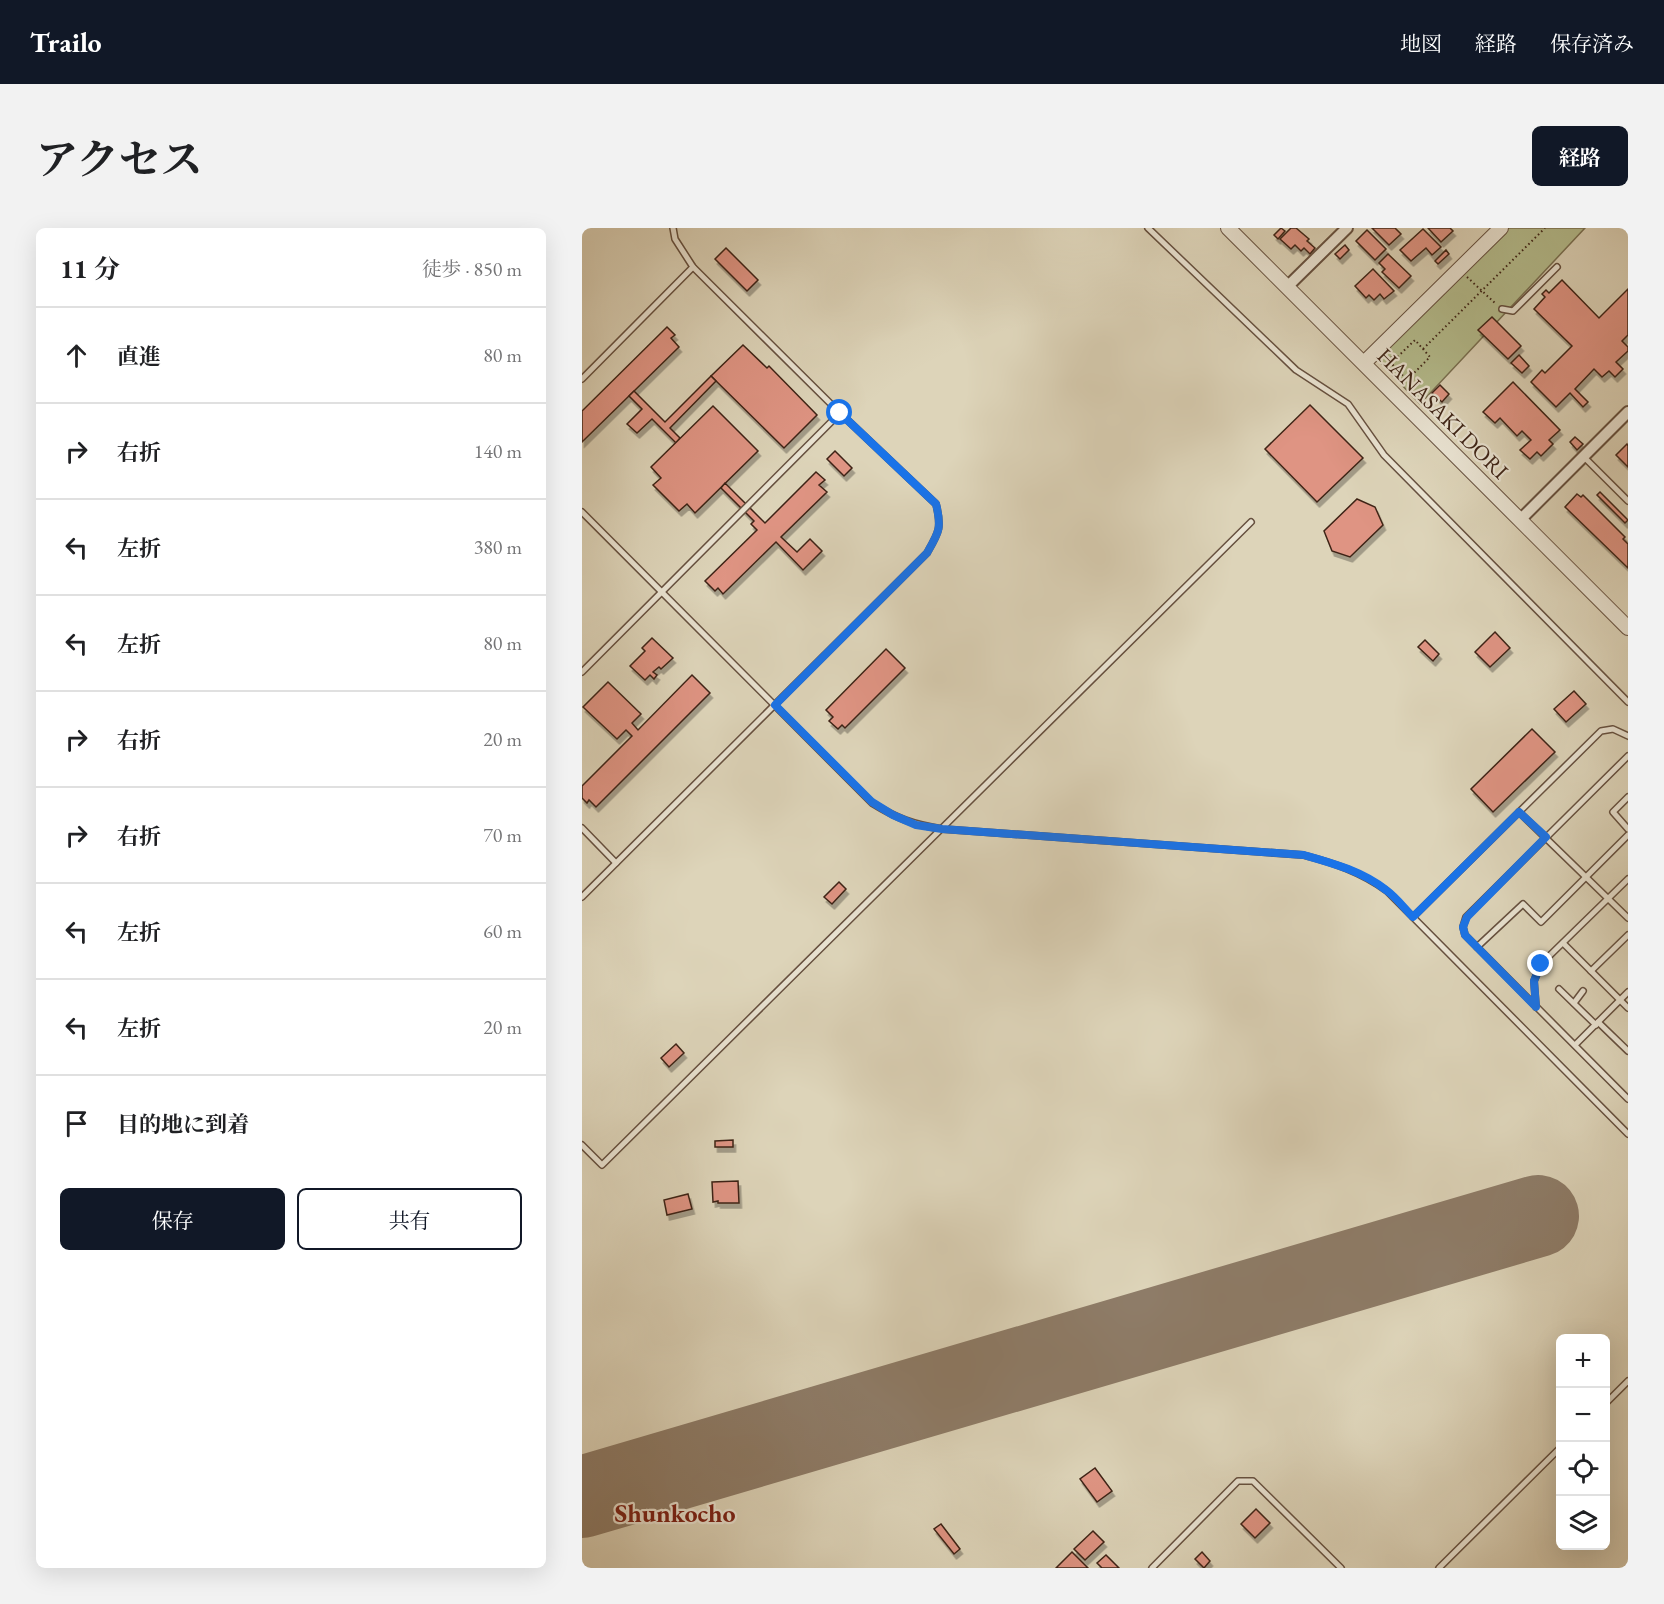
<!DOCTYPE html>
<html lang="ja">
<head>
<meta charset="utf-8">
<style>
	body { margin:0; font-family:"EB Garamond","Noto Serif JP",serif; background:#f2f2f2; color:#202124 }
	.controls { position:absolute; right:18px; bottom:18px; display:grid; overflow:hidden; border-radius:9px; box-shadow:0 6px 24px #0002 }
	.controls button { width:54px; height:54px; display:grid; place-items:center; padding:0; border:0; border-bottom:2px solid #e0e0e0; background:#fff; color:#202124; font:30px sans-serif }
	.stop { position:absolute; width:18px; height:18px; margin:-14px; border:4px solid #1a73e8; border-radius:50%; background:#fff }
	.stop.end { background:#1a73e8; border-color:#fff; box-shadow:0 2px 6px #0008 }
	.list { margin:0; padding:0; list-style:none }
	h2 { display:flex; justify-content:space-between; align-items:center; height:78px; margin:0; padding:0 24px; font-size:26px }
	h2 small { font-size:20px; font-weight:400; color:#757577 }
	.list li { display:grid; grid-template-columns:39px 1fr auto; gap:18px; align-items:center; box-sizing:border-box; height:96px; padding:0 24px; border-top:2px solid #e0e0e0 }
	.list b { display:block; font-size:22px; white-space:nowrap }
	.list em { font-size:20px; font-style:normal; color:#757577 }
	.actions { display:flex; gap:12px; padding:18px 24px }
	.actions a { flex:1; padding:14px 0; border:2px solid #111827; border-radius:9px; text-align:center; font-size:21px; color:#111827 }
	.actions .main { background:#111827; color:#fff }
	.icon { flex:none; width:33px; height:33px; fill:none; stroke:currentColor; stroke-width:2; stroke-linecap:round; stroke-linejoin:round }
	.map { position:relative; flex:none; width:1046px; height:1340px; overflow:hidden; border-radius:9px }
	header { display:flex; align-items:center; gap:36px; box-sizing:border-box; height:84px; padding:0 30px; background:#111827; color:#fff }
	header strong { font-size:28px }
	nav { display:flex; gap:33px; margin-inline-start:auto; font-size:21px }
	.intro { display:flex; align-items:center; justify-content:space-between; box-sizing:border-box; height:144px; padding:0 36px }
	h1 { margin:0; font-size:42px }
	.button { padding:15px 27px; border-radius:9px; background:#111827; color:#fff; font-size:21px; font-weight:700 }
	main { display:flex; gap:36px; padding:0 36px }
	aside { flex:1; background:#fff; border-radius:9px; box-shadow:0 6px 24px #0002 }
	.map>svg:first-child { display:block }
	.green { fill:#b4bc8d; stroke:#797052; stroke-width:1.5 }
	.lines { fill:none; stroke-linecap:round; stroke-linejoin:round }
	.runway { stroke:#8e7c68; stroke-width:82 }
	.building { fill:#df9483; stroke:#3e2416; stroke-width:1.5; filter:url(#shadow) }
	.service-casing { stroke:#66503f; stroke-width:8 }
	.minor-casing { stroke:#66503f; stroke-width:14 }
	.tertiary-casing { stroke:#66503f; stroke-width:16 }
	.path { stroke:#3e2416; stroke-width:2; stroke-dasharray:1.5 3; stroke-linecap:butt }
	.service { stroke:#e9e3d2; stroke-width:5 }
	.minor { stroke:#e9e3d2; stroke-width:10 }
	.tertiary { stroke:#e9e3d2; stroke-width:14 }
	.route { stroke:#1a73e8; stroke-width:8 }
	.labels { text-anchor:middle; stroke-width:4.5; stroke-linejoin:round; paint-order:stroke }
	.street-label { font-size:22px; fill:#3e2416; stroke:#e9e3d2 }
	.quarter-label { font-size:26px; font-weight:bold; fill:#7a1f14; stroke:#e9e3d2 }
</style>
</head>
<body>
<header>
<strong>Trailo</strong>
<nav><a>地図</a><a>経路</a><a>保存済み</a></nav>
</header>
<div class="intro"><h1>アクセス</h1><a class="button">経路</a></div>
<main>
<aside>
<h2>11 分<small>徒歩 · 850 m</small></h2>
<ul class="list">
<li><svg class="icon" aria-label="ahead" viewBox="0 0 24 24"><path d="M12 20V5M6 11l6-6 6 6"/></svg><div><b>直進</b></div><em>80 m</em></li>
<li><svg class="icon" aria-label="right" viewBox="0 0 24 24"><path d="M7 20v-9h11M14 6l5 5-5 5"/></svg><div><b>右折</b></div><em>140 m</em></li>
<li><svg class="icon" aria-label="left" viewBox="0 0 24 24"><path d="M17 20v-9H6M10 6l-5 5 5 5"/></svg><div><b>左折</b></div><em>380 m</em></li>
<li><svg class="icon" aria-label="left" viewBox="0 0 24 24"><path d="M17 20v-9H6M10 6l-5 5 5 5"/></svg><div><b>左折</b></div><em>80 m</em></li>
<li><svg class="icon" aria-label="right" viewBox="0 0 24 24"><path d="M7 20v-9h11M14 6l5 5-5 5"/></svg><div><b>右折</b></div><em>20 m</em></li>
<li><svg class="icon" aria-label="right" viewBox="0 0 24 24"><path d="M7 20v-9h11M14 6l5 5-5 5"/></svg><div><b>右折</b></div><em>70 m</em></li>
<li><svg class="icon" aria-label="left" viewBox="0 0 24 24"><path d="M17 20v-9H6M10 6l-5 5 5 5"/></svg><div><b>左折</b></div><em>60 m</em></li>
<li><svg class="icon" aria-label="left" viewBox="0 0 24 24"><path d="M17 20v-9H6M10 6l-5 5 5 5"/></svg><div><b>左折</b></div><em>20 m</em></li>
<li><svg class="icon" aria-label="arrive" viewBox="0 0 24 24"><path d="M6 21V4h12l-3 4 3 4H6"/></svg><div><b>目的地に到着</b></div></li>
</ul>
<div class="actions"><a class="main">保存</a><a>共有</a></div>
</aside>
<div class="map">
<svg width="1046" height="1340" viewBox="0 0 1046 1340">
	<defs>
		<filter id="shadow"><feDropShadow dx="2.5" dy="5" stdDeviation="0" flood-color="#0004"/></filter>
	</defs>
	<rect width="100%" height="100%" fill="#ddd4b9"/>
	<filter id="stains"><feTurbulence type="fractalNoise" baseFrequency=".00333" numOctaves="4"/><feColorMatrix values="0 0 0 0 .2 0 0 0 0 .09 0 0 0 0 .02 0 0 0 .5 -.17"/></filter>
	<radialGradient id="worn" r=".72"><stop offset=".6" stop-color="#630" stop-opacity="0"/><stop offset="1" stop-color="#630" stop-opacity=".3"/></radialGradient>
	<polygon class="green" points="919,0 1003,0 838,176 791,127"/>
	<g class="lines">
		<polyline class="runway" points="0,1269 956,988"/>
	</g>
	<g class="building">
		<polygon points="699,0 703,3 696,11 692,7"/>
		<polygon points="709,0 714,0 727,11 725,13 733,20 728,26 722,20 719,23 713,17 709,21 698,11"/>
		<polygon points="790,0 813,0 819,6 807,17"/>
		<polygon points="846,0 868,0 871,3 859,14"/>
		<polygon points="841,1 859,19 850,27 844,20 829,33 818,22"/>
		<polygon points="785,2 804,21 793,32 774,13"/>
		<polygon points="763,17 767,22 758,31 753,26"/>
		<polygon points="144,20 176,52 165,63 133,31"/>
		<polygon points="864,22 867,26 856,36 853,33"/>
		<polygon points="806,26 829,48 817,60 800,44 803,41 797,35"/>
		<polygon points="791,41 812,63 802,71 798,66 792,72 787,67 784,70 773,58"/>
		<polygon points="980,52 1017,90 1046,61 1046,107 1040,113 1046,119 1046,123 1034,134 1041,141 1033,149 1027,143 1020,149 1012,141 993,161 1006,174 1001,179 988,165 974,179 949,154 960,142 963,145 990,118 952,81 963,69 960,66 964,62 967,65"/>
		<polygon points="910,89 939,118 926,131 896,102"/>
		<polygon points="85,99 93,107 89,110 97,119 0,214 0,183"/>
		<polygon points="161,117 185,140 187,138 235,187 202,220 129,148"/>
		<polygon points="937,127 947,138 940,145 929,135"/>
		<polygon points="129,148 134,153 88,200 98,210 94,215 70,191 55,205 45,196 60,181 47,168 52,163 83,194"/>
		<polygon points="931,154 978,202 967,212 971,216 959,228 955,224 948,231 938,222 949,212 940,203 935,208 918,190 913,195 901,184"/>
		<polygon points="858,157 867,166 860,174 850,165"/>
		<polygon points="728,177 781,230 735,274 683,221"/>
		<polygon points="131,178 176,223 113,285 105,276 97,283 71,257 79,250 69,239"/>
		<polygon points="993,209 1001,216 995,222 988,214"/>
		<polygon points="1045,216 1046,218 1046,239 1034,227"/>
		<polygon points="253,223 270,240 262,248 245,231"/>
		<polygon points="234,244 243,252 237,257 245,264 199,309 215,324 228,311 240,323 221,342 194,314 141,366 136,360 133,363 123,353 175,302 169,296 172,293 139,260 143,255 183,295"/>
		<polygon points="1018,264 1046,292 1043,295 1015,267"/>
		<polygon points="995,266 999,269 1001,267 1043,309 1041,311 1046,316 1046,340 983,279"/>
		<polygon points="775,271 793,279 801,297 768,329 750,323 742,303"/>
		<polygon points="913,404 928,420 908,439 893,424"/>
		<polygon points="70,410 91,430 79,441 77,439 71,444 75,447 72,451 68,447 63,452 48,438 63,423 60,420"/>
		<polygon points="843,412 857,426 851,433 836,419"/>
		<polygon points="304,421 323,440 263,500 260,497 256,501 247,493 251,489 244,482"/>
		<polygon points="110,447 128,465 14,579 7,572 5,575 0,570 0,558 50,508 44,502 35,511 1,479 26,454 59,486 50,495 56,502"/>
		<polygon points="992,463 1004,476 984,494 972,481"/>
		<polygon points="950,501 973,524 911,584 889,561"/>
		<polygon points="257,654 264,661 250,676 242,669"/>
		<polygon points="94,816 102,825 87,839 79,830"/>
		<polygon points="151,912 151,919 133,919 133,913"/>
		<polygon points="156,953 157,975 136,975 136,973 131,974 130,954"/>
		<polygon points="106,966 110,981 85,987 82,972"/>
		<polygon points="513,1240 530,1263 515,1274 498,1251"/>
		<polygon points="674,1281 688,1295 673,1310 659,1296"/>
		<polygon points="359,1296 378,1321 372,1326 352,1301"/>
		<polygon points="511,1303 522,1314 503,1332 492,1321"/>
		<polygon points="490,1324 506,1340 474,1340"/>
		<polygon points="620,1324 628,1333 622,1340 613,1331"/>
		<polygon points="524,1327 537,1340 520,1340 515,1335"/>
	</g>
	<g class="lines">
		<g class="service-casing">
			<g id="service">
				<polyline points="566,0 714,142 766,176 802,227 1046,474"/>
				<polyline points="920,81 931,83 975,39"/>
				<polyline points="0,151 111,39"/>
				<polyline points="1002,229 1046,273"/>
				<path d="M0,284L290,575C316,591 330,596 360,601L721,627C752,635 779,644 805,663L1046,906"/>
				<polyline points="0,444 258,185"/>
				<polyline points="1046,528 884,689 881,699 883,707 1046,871"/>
				<polyline points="1046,569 1031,584 1046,601"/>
				<polyline points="937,584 1046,690"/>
				<polyline points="0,600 34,635"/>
				<path d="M0,669L345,325C357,304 360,300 354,276L258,185L111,39L93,11L91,0"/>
				<polyline points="831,689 1019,503 1031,501 1046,508"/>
				<polyline points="981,715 1046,780"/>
				<polyline points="895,719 941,676 959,694 1046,607"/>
				<polyline points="1009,743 1046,707"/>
				<polyline points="977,761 1014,797"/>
				<polyline points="992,775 1001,763"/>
				<polyline points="954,779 952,753 959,736 1046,651"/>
				<polyline points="1016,794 1046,823"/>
				<polyline points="993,817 1046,764"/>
				<polyline points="0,917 20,937 669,294"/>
				<polyline points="1023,1176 1046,1153"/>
				<polyline points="570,1340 656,1253 671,1253 759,1340"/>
				<polyline points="857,1340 978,1220"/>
			</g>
		</g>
		<g class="minor-casing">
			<g id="minor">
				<polyline points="705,59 765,0"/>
				<polyline points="938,292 1046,184"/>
			</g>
		</g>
		<g class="tertiary-casing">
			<g id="tertiary">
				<polyline points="646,0 1046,400"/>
				<polyline points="782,135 919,0"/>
			</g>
		</g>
		<g class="path">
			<polyline points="885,49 914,76"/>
			<polyline points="841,121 963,0"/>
			<polyline points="809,135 833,112 848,129 825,152 809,135 810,127"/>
		</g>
		<use href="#service" class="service"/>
		<use href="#minor" class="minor"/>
		<use href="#tertiary" class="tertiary"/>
	</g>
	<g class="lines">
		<path class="route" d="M258,185L354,276C360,300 357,304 345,325L193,477L290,574L311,587L334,597L360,601L722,627C750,635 780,643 804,662C814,669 822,680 831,689L937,584L964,609L885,689L881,699L883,707L954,779L952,753L959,736"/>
	</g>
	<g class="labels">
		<g class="street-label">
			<text transform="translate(861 185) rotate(45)" y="8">HANASAKI DORI</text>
		</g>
		<g class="quarter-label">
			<text x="93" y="1294">Shunkocho</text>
		</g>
	</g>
	<rect width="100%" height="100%" filter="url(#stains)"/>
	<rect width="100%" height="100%" fill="url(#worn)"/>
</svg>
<div class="controls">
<button>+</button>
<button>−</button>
<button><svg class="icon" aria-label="locate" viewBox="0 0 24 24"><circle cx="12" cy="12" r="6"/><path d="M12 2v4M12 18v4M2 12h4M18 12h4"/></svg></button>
<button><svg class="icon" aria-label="layers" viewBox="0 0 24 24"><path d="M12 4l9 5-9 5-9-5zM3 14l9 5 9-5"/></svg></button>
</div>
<div class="stop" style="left:258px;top:185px"></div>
<div class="stop end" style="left:959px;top:736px"></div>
</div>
</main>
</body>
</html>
